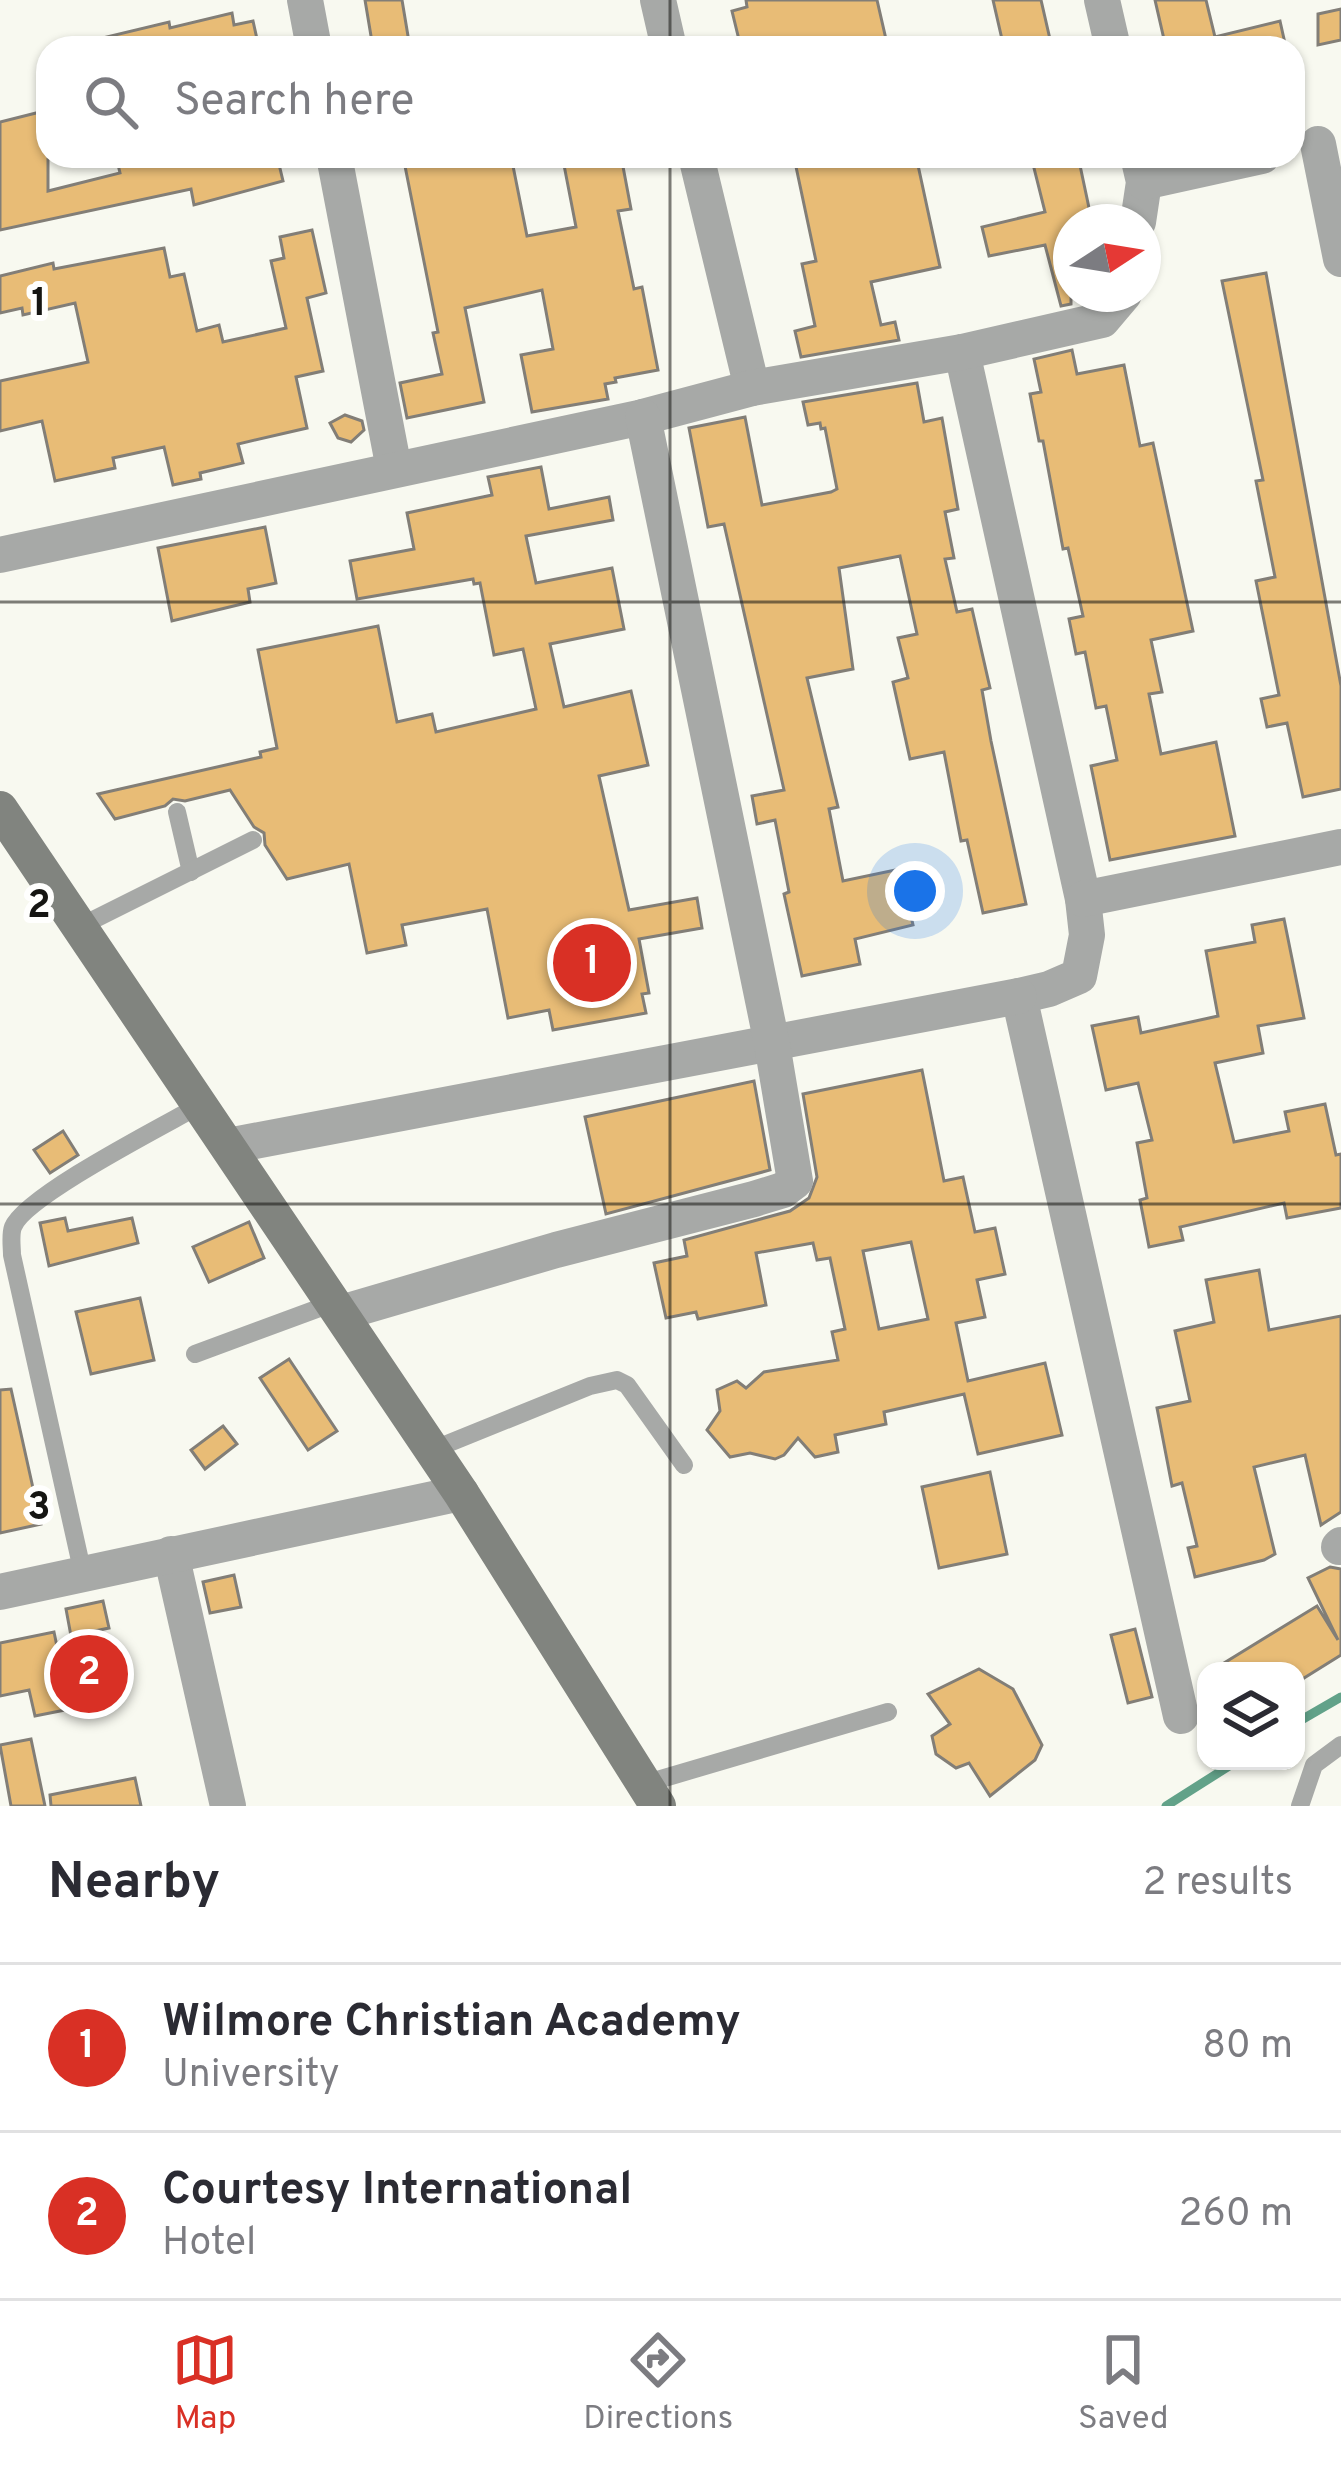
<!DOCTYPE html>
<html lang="en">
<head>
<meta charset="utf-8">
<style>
	body { margin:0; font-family:Overpass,sans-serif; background:#f2f2f3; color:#2b2b33 }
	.controls { position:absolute; right:36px; bottom:36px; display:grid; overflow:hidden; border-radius:24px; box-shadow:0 3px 9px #0004 }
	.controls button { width:108px; height:108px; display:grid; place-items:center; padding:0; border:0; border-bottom:3px solid #e1e1e2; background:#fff; color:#2b2b33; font:60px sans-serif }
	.compass { position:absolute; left:1053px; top:204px; width:108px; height:108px; border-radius:50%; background:#fff; box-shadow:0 3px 9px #0004; rotate:78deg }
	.you { position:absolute; left:915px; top:891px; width:42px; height:42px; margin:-30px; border:9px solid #fff; border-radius:50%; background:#1a73e8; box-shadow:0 0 0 18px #1a73e833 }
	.badge { display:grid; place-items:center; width:78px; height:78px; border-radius:50%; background:#d93025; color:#fff; font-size:39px; font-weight:700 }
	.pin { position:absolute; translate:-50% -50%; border:6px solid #fff; box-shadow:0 3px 12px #0006 }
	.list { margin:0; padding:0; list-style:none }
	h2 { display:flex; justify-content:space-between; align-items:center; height:156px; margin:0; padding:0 48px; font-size:51px }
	h2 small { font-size:39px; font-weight:400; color:#7c7c81 }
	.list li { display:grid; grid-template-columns:78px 1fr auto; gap:36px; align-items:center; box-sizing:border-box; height:168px; padding:0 48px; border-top:3px solid #e1e1e2 }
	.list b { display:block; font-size:45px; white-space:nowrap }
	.list p { margin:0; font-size:39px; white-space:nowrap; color:#7c7c81 }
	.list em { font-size:39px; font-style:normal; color:#7c7c81 }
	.icon { flex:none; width:66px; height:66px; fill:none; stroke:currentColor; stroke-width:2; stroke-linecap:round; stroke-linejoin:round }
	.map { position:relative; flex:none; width:1341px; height:1806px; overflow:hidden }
	.search { position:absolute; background:#fff; box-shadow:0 3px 9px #0004; left:36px; right:36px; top:36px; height:132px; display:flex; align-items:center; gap:30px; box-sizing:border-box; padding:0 42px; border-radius:36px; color:#7c7c81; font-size:45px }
	.sheet { height:492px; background:#fff }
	nav { display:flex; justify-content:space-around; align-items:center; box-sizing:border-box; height:168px; border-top:3px solid #e1e1e2; background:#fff; font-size:33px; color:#7c7c81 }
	nav a { display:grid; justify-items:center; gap:6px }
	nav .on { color:#d93025 }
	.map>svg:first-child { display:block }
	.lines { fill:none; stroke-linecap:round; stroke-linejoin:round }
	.stream { stroke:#62a289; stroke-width:9 }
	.building { fill:#e8bc76; stroke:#827e77; stroke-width:3; fill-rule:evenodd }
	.lane { stroke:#a7a9a7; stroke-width:18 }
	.street { stroke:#a7a9a7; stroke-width:36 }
	.secondary { stroke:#81847f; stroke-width:36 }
	.grid { fill:none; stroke:#151512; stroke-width:3; stroke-opacity:0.55 }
	.grid-label { font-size:39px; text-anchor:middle; font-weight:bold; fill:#151512; stroke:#fffffe; stroke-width:12; stroke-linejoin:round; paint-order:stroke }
</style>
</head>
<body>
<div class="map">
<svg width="1341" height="1806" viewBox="0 0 1341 1806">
	<rect width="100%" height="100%" fill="#f8f9f0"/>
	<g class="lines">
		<g class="stream">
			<polyline points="1296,1723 1341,1697"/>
			<polyline points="1166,1806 1237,1761"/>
		</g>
	</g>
	<g class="building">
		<polygon points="365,0 402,0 410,48 373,48"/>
		<polygon points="746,0 877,0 888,48 741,48 732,11 747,7"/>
		<polygon points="993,0 1041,0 1052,48 1004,48"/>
		<polygon points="1155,0 1206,0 1215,37 1280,21 1286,48 1166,48"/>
		<polygon points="1341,9 1341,40 1318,45 1318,14"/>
		<polygon points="232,13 234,25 253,21 259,48 100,48 98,39 169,22 170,28"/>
		<polygon points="48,110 48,191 120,173 116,156 277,156 283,181 194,205 191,189 0,230 0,122"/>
		<polygon points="403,156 511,156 527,236 576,227 564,165 621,156 631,209 618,211 634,289 642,287 658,370 615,378 616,382 605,384 608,399 532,412 521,355 553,349 542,290 465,308 484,402 407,418 400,383 442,374 433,333 438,332"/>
		<polygon points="824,156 916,156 940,267 871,282 881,325 895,322 899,340 801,357 795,331 815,326 802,264 816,261 795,162"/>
		<polygon points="1031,156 1078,156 1092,222 1071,222 1071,304 1061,306 1045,245 989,256 982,227 1045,212"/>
		<polygon points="312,230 326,293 307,298 323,371 296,377 307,428 238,444 243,463 200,473 201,479 173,485 164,447 113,458 115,468 55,481 42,421 0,431 0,381 88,362 75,303 23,315 22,308 0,313 0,276 53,263 54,269 164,248 170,277 184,274 197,331 219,325 223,342 286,328 271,261 284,258 280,237"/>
		<polygon points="1266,273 1341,686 1341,789 1303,797 1287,723 1267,727 1261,699 1279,695 1256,581 1275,577 1256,481 1263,480 1222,281"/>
		<polygon points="1072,350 1077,374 1124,365 1140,446 1153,443 1193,631 1151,640 1162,692 1149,694 1161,754 1216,742 1235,836 1110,860 1091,766 1117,760 1106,706 1096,708 1085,652 1076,654 1069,619 1083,616 1068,548 1063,549 1043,441 1039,441 1030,394 1041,392 1034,359"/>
		<polygon points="917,383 924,422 942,418 958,509 945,512 954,558 945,559 957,612 972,609 990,688 982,690 991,741 1026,904 983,913 967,840 961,841 944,752 910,759 893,682 908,678 898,638 917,634 900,556 839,568 853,669 807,678 838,807 829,809 843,881 900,869 913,925 855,939 860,964 802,976 784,894 789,892 775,820 757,824 752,796 784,790 724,524 708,527 689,428 745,417 762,505 831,492 837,489 825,428 821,429 820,423 808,425 803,402"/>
		<polygon points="345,415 362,421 364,430 351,442 338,438 330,423"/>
		<polygon points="541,467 549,509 609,497 613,520 526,536 536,583 612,568 624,629 550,644 564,707 631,691 648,765 599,776 629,910 697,898 702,928 639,939 649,993 642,994 646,1013 553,1030 549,1010 508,1018 487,909 402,925 406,945 367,953 349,864 287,879 265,845 264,833 254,827 230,790 185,801 173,799 165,806 115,819 98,794 261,757 260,752 277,748 258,650 378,626 397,722 432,714 436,732 536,709 523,649 494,655 480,583 474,584 473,579 357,599 350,561 414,549 407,513 492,495 488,477"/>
		<polygon points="265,527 276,583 248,589 250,602 172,621 158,548"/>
		<polygon points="1284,919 1304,1018 1258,1026 1263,1053 1215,1063 1234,1142 1289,1131 1285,1112 1325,1104 1336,1155 1341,1154 1341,1208 1287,1218 1284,1203 1180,1227 1183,1240 1149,1247 1140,1200 1147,1198 1137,1143 1152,1140 1138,1083 1106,1090 1092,1026 1138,1017 1141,1033 1218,1016 1206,951 1255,942 1252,925"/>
		<path d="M922,1070L944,1181L963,1177L975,1232L995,1228L1005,1274L977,1280L985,1317L956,1323L968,1381L1045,1363L1062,1435L978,1454L964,1394L884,1412L886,1424L835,1435L838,1452L815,1457L798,1438L784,1455L775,1459L750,1453L730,1457L707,1430L720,1411L717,1390L737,1381L746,1388L764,1372L838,1360L832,1332L845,1329L830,1258L817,1260L813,1243L756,1253L766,1305L698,1319L696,1312L666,1318L654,1263L687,1256L684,1240L790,1211L809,1198L817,1177L803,1094ZM911,1242L928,1319L879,1329L863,1251Z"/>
		<polygon points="754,1081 770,1170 606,1214 585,1117"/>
		<polygon points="63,1131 78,1155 50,1173 34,1150"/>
		<polygon points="65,1218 68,1231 132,1218 138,1243 49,1266 40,1223"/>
		<polygon points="249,1222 264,1258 209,1282 193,1247"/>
		<polygon points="1259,1270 1269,1330 1341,1316 1341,1512 1321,1525 1305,1455 1254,1467 1275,1554 1264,1560 1195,1577 1188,1548 1197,1546 1182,1483 1172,1486 1157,1408 1190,1401 1175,1331 1214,1322 1206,1280"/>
		<polygon points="140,1298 154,1360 91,1374 76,1312"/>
		<polygon points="289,1359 337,1431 308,1450 260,1378"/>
		<polygon points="11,1389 41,1524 0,1533 0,1390"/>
		<polygon points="223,1426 237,1444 205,1469 191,1450"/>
		<polygon points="990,1472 1007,1554 939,1568 922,1487"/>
		<polygon points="1330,1567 1341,1569 1341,1655 1296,1683 1296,1671 1211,1671 1317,1606 1338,1640 1308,1578"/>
		<polygon points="234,1575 241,1607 210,1613 203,1582"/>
		<polygon points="103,1601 109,1628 71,1636 66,1609"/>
		<polygon points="1135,1629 1152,1697 1128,1703 1111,1635"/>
		<polygon points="54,1632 70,1709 35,1716 29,1690 0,1696 0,1643"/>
		<polygon points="979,1669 1013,1689 1042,1745 1035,1760 990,1796 969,1763 956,1768 936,1754 932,1736 950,1724 928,1694"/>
		<polygon points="31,1739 45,1806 11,1806 0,1745"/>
		<polygon points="135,1778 141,1806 51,1806 50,1795"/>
	</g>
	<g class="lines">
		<g class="lane">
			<polyline points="177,812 191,872"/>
			<polyline points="81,926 253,840"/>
			<polyline points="195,1354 333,1303"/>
			<polyline points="432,1450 590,1386 617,1380 627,1385 684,1465"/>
			<path d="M83,1574L12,1255C12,1247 10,1235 13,1227C25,1196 165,1125 200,1105"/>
			<polyline points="644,1784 888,1712"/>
			<polyline points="1300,1806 1314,1765 1341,1745"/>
		</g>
		<g class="street">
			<polyline points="305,0 314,48"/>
			<polyline points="658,0 669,48"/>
			<polyline points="1102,0 1113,48"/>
			<polyline points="1318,144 1341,259"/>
			<polyline points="334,156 394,469"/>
			<polyline points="696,156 752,388"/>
			<polyline points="1138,156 1144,182 1138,222"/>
			<polyline points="1144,182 1262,156"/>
			<polyline points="962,352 1083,899 1087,935 1079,976 1049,989 1019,996 1181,1716"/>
			<polyline points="0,555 643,417 752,388 962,352 1102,320 1124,294"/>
			<polyline points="1083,899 1341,847"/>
			<polyline points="228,1146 1019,996"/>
			<polyline points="341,1313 556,1250 754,1199 783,1190 795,1181 772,1044 643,417"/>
			<polyline points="1339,1547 1341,1545"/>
			<polyline points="171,1554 228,1806"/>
			<polyline points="0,1592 461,1493"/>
		</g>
		<polyline class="secondary" points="0,809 461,1493 658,1806"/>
	</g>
	<path class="grid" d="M670,0V48M670,156V1806M0,602H1341M0,1204H1341"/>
	<g class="grid-label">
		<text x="39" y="315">1</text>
		<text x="39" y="917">2</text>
		<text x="39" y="1519">3</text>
	</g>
</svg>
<div class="controls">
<button><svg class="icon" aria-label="layers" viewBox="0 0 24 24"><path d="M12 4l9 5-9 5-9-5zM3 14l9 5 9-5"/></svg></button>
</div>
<svg class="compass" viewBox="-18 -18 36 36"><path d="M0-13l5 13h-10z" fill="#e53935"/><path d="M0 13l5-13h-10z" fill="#7c7c81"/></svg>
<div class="you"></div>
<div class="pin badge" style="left:592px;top:963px">1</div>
<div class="pin badge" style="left:89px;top:1674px">2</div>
<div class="search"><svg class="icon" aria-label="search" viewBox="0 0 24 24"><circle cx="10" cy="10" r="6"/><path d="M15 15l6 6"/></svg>Search here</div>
</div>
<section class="sheet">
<h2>Nearby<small>2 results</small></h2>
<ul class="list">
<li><span class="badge">1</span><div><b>Wilmore Christian Academy</b><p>University</p></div><em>80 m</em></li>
<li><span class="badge">2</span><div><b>Courtesy International</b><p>Hotel</p></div><em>260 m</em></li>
</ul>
</section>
<nav>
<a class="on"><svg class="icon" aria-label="map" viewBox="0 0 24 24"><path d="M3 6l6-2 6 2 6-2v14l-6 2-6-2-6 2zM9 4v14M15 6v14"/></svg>Map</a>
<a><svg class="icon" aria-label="directions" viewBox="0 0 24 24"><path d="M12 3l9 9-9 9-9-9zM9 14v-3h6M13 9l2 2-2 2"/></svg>Directions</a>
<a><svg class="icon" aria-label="saved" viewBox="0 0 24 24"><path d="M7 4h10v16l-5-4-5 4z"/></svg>Saved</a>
</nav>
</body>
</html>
